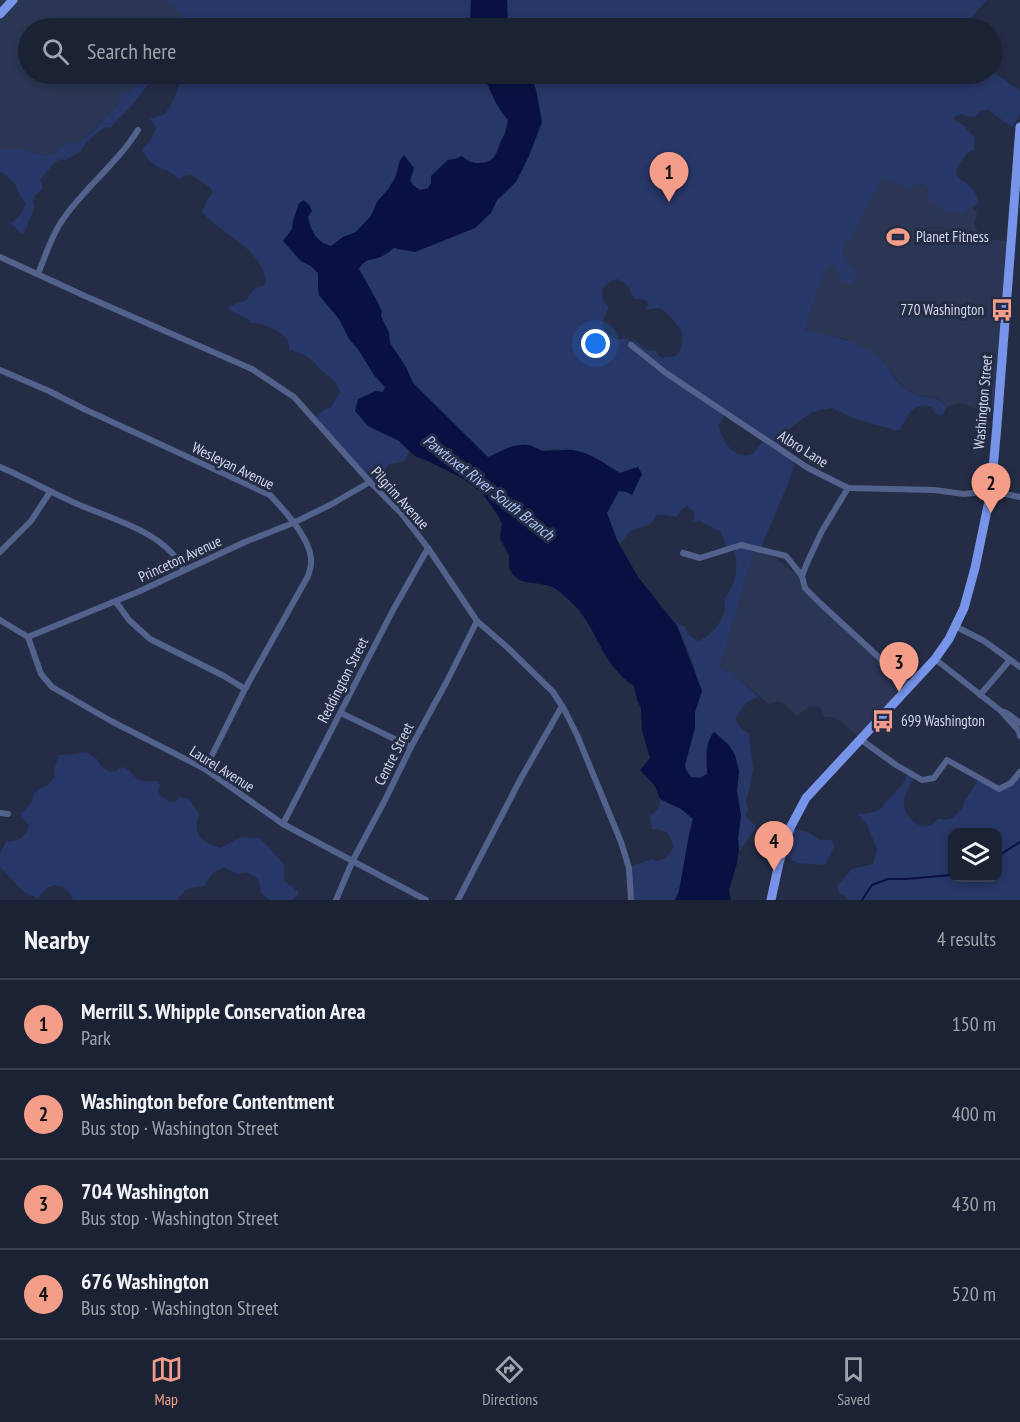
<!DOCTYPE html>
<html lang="en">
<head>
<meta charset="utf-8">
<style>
	body { margin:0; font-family:"PT Sans Narrow",sans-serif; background:#242a3c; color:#f1f3f6 }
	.controls { position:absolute; right:18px; bottom:18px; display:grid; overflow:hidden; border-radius:12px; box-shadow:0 3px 9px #0003 }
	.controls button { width:54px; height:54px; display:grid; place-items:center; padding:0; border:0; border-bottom:2px solid #393f4f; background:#1b2234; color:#f1f3f6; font:30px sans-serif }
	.you { position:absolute; left:596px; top:344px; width:21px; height:21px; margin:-15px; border:4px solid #fff; border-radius:50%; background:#1a73e8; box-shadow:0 0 0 9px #1a73e833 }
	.badge { display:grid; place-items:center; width:39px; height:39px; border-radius:50%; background:#f49e89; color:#111; font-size:20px; font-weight:700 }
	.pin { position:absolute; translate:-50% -50px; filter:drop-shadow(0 2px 3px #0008) }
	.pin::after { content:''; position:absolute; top:32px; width:21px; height:18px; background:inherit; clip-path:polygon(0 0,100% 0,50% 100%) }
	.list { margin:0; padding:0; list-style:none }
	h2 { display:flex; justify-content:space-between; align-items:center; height:78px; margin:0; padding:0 24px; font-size:26px }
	h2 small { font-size:20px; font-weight:400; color:#a0a4ac }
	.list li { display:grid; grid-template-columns:39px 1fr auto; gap:18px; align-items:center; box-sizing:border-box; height:90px; padding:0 24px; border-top:2px solid #393f4f }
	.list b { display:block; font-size:22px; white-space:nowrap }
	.list p { margin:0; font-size:20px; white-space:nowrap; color:#a0a4ac }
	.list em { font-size:20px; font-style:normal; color:#a0a4ac }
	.icon { flex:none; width:33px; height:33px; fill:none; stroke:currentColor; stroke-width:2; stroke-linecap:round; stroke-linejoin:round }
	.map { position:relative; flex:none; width:1020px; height:900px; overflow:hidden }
	.search { position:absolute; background:#1b2234; box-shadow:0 3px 9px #0003; left:18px; right:18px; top:18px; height:66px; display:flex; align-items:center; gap:15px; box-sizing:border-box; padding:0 21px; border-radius:33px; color:#a0a4ac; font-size:22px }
	.sheet { height:438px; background:#1b2234 }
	nav { display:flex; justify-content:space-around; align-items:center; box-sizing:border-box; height:84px; border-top:2px solid #393f4f; background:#1b2234; font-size:16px; color:#a0a4ac }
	nav a { display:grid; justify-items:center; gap:3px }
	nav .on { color:#f49e89 }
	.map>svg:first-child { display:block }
	.built { fill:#2b3654 }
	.green { fill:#273767; fill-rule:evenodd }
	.water { fill:#081142 }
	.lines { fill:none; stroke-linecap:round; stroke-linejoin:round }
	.stream { stroke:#081142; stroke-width:2 }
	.street { stroke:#53628c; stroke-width:6 }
	.primary { stroke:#7794e9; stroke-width:9 }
	.labels { text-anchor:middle; stroke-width:6; stroke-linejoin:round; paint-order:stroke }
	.poi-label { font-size:15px; fill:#d3d9e9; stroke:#242d45; text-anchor:start }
	.street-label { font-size:15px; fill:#d3d9e9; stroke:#242d45 }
	.water-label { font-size:16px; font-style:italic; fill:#acc0f1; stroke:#242d45 }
</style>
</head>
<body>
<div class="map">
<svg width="1020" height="900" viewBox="0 0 1020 900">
	<rect width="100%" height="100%" fill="#242d45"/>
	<g class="built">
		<polygon points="0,0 167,0 180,12 185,19 184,28 28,28 28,74 146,74 133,88 120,98 117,106 89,134 78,144 67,142 57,152 44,156 25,150 0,150"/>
		<polygon points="884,178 925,185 929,192 967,211 972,207 977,212 974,226 980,233 992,240 1010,241 995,417 981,410 962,403 951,405 947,407 939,399 917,395 902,386 881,359 843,338 832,337 804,330 827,265 834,265 851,285 859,273 846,261 845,254 842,247 843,243 880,183"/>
		<polygon points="754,550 772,556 792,571 802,576 805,589 910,686 860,739 841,721 837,720 832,717 825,717 820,708 810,706 797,716 783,703 777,702 770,705 739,679 734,678 732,673 727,673 720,667 750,566"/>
	</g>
	<g class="green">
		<path d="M167,0H471L470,28H184C185,13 177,10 167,0Z"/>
		<polygon points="507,0 987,0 966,23 965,28 508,28"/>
		<path d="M992,71L1020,91V114L1012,127L988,110H982L976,116L967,117L962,114L953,118C956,122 959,122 963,125C969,129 967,133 975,137L974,150L967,153L956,169L957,176L973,189L979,202C973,208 961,214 952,213C945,212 935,204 929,200V192L925,185L916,184L911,191L884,178L880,183L851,239L843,243C842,249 845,255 846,261L859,273L851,285L841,282L838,270L834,265L827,266L804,330C831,337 861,339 881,360C890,368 895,382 905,388C909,390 913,394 917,395C931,400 935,394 947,407L942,416L936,414L931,407C908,402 910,419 898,431L855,419L832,408L812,412L790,428L779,442L781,446L780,449L788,456L794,465L790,479L761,548L754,550L750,566L720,667L726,672L729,671L733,673L734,678L739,679L762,700L758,697C745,701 742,708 736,719C738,726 741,730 749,733L753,769L748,795L746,800L748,810L746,815L748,819L756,826L750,837L739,851L738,838L741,816L737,791L739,771L735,755L728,744L714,732L707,749V774L700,778L691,777L686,770L685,765L695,728V712L702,691L690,655L676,623H677L685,627L688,634L698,641C712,637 729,615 724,600C736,581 739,571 734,549L727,548L721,532L700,521L693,522L694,512L687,506L680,511L677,517L657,514L651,524L630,531L620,544L617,540L607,512L619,491L626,492L635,467L620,473L588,454L555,449L542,451L529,445L507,448L495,455L488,458L413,383L406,367L390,343L389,333L381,316L378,303L359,269C366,258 370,261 380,257C385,255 390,251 394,248L415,252L475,228L491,213L497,200L516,182L542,122L536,90L530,74H992ZM616,279C630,283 628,290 635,299H641L647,301L648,305L645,310C650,310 655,308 659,308C665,309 681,328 682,333C682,337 681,342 682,347L676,356L662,358L657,354L655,350C647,354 641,346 635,340L630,341L624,338L618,340C600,331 599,324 609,308C598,295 600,286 616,279ZM725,415L763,440L753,454C740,458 731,452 724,440C721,436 721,431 718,426Z"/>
		<path d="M146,74H161L148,85L131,106L110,128L106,127C96,134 85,140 81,152L72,156L65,161L61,159L55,162L40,180L43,189L35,195L33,200L35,207L23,235C18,232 17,227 10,224L21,214L26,203L20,196L15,183L0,171V150H25L44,156L57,152L67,142L78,143L90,134L117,106L120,98L133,88Z"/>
		<path d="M174,74H481C489,84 492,97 499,108C501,112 505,116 508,120C507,125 506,130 504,134C503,137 501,140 500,143C496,159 490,165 473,163C464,162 457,159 448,160L428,189L420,190L413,185L400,160L396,176L389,188L377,202L371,216L356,232L343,237L331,246C316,242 311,231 308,217L293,221L292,229L283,241L301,261L311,266L318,273V288L319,295L339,319L349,339L358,349L374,375L385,387L384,392L368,426L399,441L409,451L405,460L397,463L389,464L383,474L371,483L314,418L325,409L331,407L340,392C337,381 329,377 321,370C317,368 318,366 315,363C309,356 297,351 289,350C289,345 289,340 284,336C278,330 259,322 251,323L248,319L226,308L246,300L255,288L263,286L266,282C261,247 223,236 202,212L205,206L206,201L213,193L211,188L190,174L178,179C169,168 166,172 156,166C150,162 146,157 142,150L150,141L156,128L150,119L165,114L171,105L179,87V77Z"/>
		<path d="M86,752L97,759L100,765L109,772L116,771L122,767C128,768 129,771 134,776C140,782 150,782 158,781L160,785L158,791L160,795L169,802L176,801L180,797L189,799L199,814C192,836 201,841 220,848L241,837L260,838L284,864V881L298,891L299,893L293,900H270L261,893L258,879L246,872L237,874L224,867L213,873L204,886C191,887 184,888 178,900H73C71,891 59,881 49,887C45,889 41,895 38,898L24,892L0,867V855L6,841C17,843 27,837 29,825L20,814L31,803L34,793L39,789L47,786L54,778L55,773L54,769L59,755H71Z"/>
		<path d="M908,774L914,777C911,784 903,796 904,804C904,816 918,830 931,825C931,825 938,820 938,819C951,821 956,817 963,806C967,798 961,805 967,797C971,791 974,786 978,780L999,790L1020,774V900H848L846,896L839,894L837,886L852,869L873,864L877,849L867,825L858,814C867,814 876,813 883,807L884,804L902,785ZM952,832H998V878H952Z"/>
		<path d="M660,799L681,809L693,819L689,835L679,892L675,900H631L630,867L652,859L658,861L666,858L674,847C669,834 668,829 652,829L650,816L659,808Z"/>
		<polygon points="792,828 807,832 820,840 831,840 835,846 825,865 798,863 783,856"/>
	</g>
	<g class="water">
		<polygon points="471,0 507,0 508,28 470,28"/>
		<path d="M481,74H530L536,90L542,122L529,156L516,182L497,200L491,213L475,228L415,252L394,248C390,251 385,255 380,257C370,261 365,258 359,269L378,303L382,312L381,316L389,333L390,343L406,367L413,383L488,457C500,452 513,443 527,445C534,445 539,451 545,451C555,451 564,449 573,450C591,453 605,464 620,473L638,467L642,474L632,495L626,492L619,491L607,513L617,540L638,577L677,626L702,691L695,712V728L685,765L686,770L691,777L700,778L707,774C707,759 704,744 714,732L728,744L735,755L739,771L737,791L741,816L738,838L739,851L737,863L729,890L731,900H675L679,891L689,835L693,819L681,809L660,799L655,786L640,770L650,758L642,731L641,708L637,700L634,686C604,667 599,635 578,609C573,603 566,598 561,593C548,580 529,586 518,579C514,577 511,571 509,568V556L500,538L502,523L497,514L482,493L462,478L428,461L416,457L399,441L368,426L355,411L358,399L376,391L383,392L385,387L374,375L358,349L349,339L339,319L319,295L318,288V273L311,266L301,261L283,241L292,229L293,221L299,203L304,200L310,206L312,211L308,217C311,231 316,242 331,246L343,237L356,232L371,216L377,202L389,188L396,176L400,160L404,155L414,168L410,181L413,185L420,190L428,188L431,183V176L448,160L455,159L462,156C468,161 471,163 479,163C494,162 496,156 500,143C501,140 504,136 505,134C506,130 507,125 508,120C505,116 501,112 499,108C492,97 489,84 481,74Z"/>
	</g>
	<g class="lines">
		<g class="stream">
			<polyline points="998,856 1020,842"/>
			<polyline points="862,900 872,885 888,879 905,879 952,875"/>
		</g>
		<g class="street">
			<polyline points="0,257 85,296 252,369 294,397 370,482 401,513 428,548 477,621 508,648 553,692 564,709 577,735 621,842 629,868 631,900"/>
			<path d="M38,274C46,254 53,232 66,215C88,185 118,162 138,130"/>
			<polyline points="631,345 666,373 808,468 848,488 934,490 964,494 991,491 1020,497"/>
			<path d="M0,370L49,391L84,409L270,495C284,510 313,541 311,563C311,567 309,572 308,576L245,689L205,769"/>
			<path d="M0,467C26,478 50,492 75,503C113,520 164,531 184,570"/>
			<polyline points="848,488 822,531 807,563 802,576 805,588 821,604 910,686"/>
			<polyline points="0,552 31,521 50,492"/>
			<polyline points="683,553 700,558 741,545 786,556 802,576"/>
			<polyline points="116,602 129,620 150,639 224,676 245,689"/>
			<polyline points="0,620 28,637 140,591 245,542 293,523 330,505 370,482"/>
			<polyline points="955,626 984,641 1020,667"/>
			<polyline points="28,637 41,674 52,687 111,721 205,769 283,824 426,900"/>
			<polyline points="935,659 1001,711 1019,731 1020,736"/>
			<polyline points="980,695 1010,660"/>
			<polyline points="1004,712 1008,714 1020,723"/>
			<polyline points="341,713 411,747"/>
			<polyline points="860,739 896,765 922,780 934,778 947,760 999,789 1011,783 1020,772"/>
			<polyline points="0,813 8,814"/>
			<polyline points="283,824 392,612 428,548"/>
			<polyline points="336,900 353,860 384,802 411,747 446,683 477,621"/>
			<polyline points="458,900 520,780 562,706"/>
		</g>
		<g class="primary">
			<polyline points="0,14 13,0"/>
			<polyline points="771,900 779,863 790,828 806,798 935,659 949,639 964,608 975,568 991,491 997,425 1020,127"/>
		</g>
	</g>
	<defs>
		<g id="stadium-bare" transform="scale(1.8)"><path d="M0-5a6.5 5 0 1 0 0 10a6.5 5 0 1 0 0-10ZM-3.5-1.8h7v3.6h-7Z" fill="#f49e89" stroke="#242d45" stroke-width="2.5" paint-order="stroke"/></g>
		<g id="bus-bare" transform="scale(1.8)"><path d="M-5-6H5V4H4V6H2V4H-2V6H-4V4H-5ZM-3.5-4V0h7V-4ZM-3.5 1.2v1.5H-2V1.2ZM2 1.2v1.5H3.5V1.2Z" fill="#f49e89" stroke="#242d45" stroke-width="2.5" paint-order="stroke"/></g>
	</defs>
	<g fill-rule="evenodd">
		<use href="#stadium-bare" x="898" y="237"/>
		<use href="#bus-bare" x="1002" y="310"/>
		<use href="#bus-bare" x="883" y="721"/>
	</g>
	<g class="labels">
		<g class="poi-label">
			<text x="916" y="242">Planet Fitness</text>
			<text x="984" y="315" text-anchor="end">770 Washington</text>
			<text x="901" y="726">699 Washington</text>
		</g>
		<g class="street-label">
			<text transform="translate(983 402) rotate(-85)" y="5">Washington Street</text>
			<text transform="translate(803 449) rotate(32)" y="5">Albro Lane</text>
			<text transform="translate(233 466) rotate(26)" y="5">Wesleyan Avenue</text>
			<text transform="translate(400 498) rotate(48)" y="5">Pilgrim Avenue</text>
			<text transform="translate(180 559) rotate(-25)" y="5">Princeton Avenue</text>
			<text transform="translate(343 680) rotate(-63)" y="5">Reddington Street</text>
			<text transform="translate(394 754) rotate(-63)" y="5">Centre Street</text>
			<text transform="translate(222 769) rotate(32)" y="5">Laurel Avenue</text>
		</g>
		<g class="water-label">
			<text transform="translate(489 487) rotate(38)" y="6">Pawtuxet River South Branch</text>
		</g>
	</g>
</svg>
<div class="controls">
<button><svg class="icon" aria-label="layers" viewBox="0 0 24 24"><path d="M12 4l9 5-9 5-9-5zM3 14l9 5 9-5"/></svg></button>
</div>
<div class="you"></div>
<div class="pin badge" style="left:669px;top:202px">1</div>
<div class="pin badge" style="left:991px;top:513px">2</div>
<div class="pin badge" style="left:899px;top:692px">3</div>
<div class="pin badge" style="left:774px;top:871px">4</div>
<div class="search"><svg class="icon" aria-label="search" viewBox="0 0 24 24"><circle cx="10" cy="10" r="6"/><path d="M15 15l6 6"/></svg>Search here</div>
</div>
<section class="sheet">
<h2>Nearby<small>4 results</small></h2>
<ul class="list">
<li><span class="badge">1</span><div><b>Merrill S. Whipple Conservation Area</b><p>Park</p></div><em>150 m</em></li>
<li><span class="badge">2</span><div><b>Washington before Contentment</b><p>Bus stop · Washington Street</p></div><em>400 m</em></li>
<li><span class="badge">3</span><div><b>704 Washington</b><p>Bus stop · Washington Street</p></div><em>430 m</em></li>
<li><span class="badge">4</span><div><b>676 Washington</b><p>Bus stop · Washington Street</p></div><em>520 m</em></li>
</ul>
</section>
<nav>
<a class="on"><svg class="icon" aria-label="map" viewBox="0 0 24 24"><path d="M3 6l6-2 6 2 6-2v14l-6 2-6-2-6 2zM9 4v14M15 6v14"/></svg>Map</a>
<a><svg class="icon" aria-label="directions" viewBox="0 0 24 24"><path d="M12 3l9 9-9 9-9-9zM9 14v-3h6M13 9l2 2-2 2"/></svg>Directions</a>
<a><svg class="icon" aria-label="saved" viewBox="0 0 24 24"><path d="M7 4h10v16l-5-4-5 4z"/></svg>Saved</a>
</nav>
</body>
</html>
